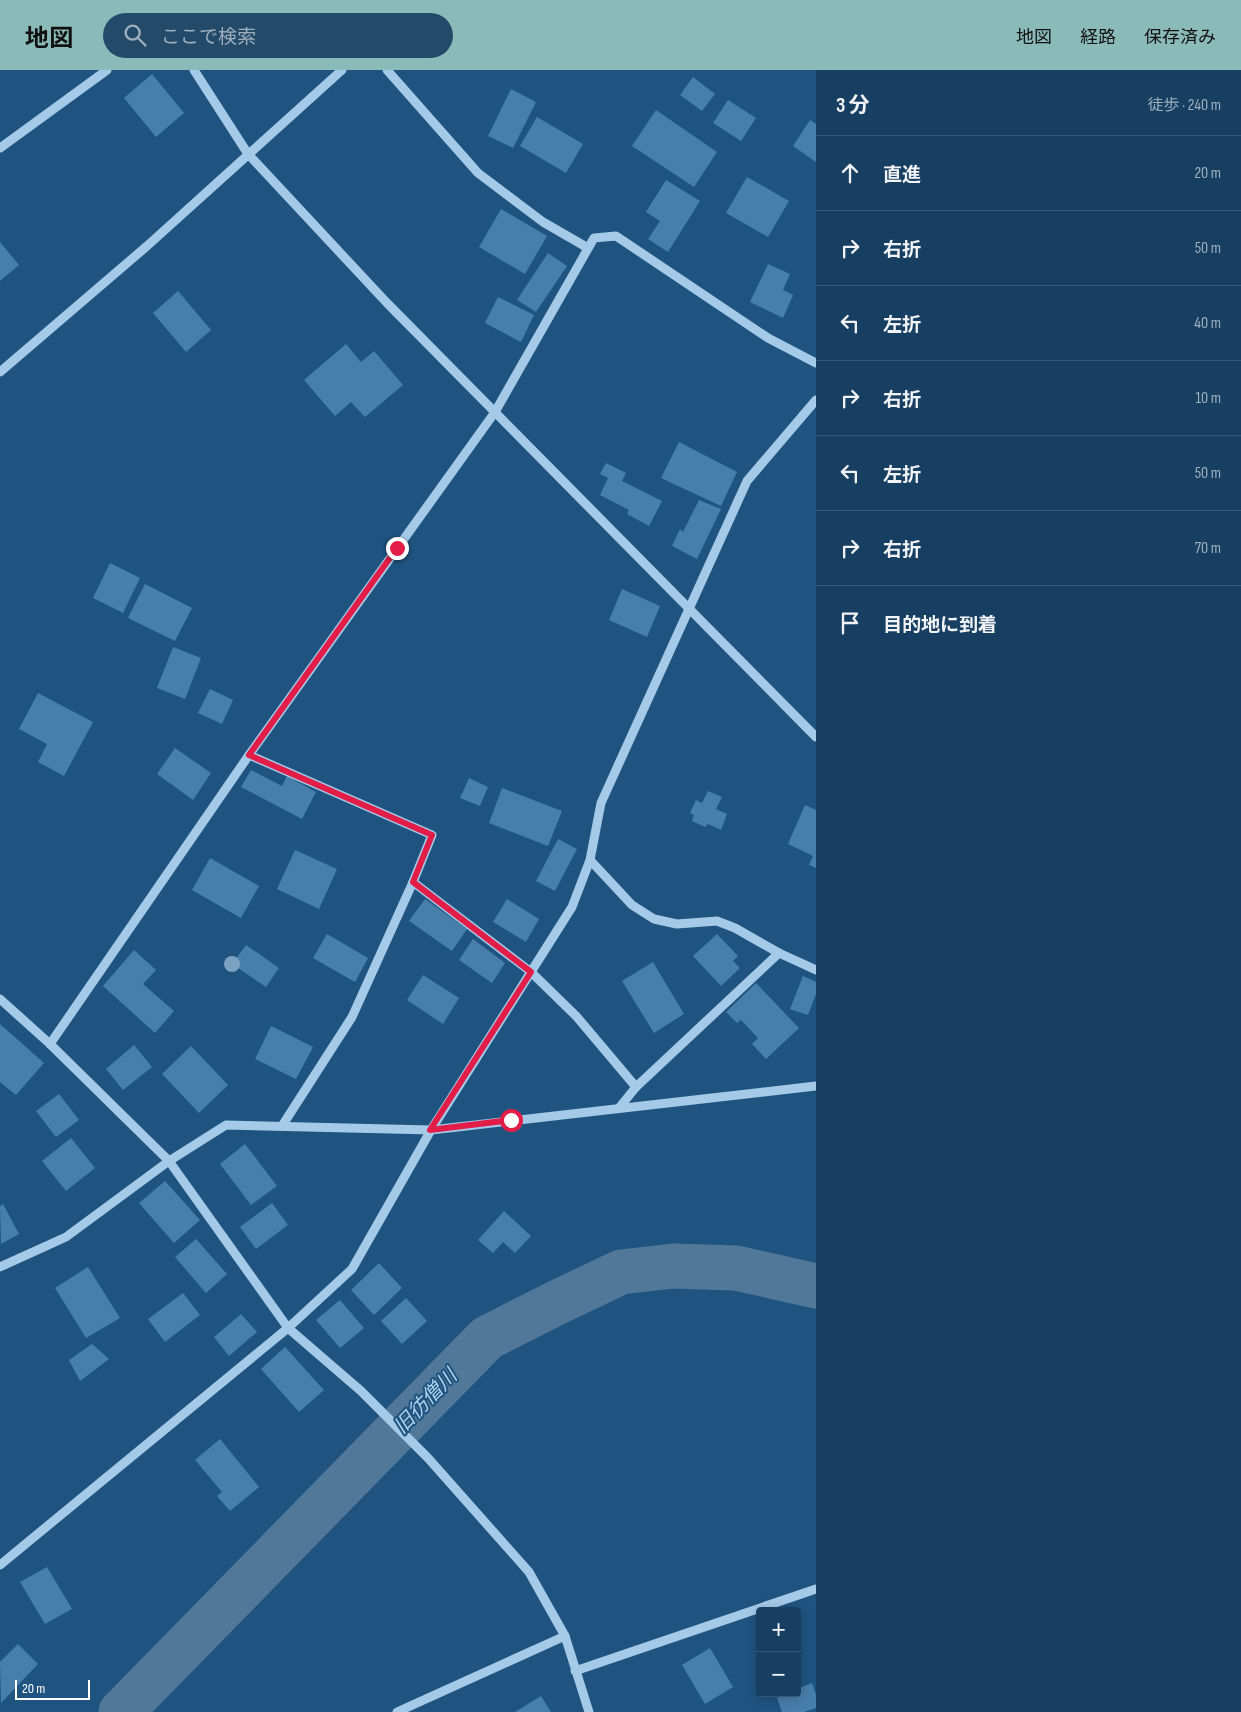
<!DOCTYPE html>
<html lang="ja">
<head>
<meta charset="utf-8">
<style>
	body { margin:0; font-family:"Sofia Sans Condensed","Noto Sans JP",sans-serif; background:#244a6a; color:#f1f3f6 }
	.controls { position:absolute; right:15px; bottom:15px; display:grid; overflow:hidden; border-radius:5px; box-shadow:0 2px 12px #0003 }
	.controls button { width:45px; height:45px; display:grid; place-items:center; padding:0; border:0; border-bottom:1px solid #365876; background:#173f61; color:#f1f3f6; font:25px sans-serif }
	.scale { position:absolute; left:15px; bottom:12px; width:75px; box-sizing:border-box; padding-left:5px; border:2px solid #fff; border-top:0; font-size:14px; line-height:18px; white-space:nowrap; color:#fff; -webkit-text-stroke:4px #1f5481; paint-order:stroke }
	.stop { position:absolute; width:15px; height:15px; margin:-11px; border:4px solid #e11d48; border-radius:50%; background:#fff }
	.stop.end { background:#e11d48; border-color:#fff; box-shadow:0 1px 5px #0008 }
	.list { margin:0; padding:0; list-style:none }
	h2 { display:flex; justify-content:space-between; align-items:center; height:65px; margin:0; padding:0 20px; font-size:21px }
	h2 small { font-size:16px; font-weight:400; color:#9eafbd }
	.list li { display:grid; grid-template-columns:32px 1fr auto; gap:15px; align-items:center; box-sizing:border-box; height:75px; padding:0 20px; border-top:1px solid #365876 }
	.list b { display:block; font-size:19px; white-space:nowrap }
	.list em { font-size:16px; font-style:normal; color:#9eafbd }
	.icon { flex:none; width:28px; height:28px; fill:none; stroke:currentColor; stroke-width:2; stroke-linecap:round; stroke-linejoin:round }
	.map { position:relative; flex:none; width:816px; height:1642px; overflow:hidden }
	header { display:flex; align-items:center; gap:30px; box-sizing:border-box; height:70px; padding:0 25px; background:#8bbbb9; color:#111 }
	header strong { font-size:24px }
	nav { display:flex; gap:28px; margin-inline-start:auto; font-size:18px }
	.search { width:350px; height:45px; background:#244a6a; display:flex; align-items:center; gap:12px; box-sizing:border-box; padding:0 18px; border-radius:28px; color:#9eafbd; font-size:19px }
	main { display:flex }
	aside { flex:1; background:#173f61 }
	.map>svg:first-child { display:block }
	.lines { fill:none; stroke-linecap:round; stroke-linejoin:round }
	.river { stroke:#527899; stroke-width:45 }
	.building { fill:#487eaa }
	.minor { stroke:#a5cae8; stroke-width:9 }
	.tree { fill:#7ca2c1 }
	.route { stroke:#e11d48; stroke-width:6 }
	.labels { text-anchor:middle; stroke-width:4; stroke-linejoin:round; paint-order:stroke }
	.water-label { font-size:20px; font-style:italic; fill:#b0d4f0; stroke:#1f5481 }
</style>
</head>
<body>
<header>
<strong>地図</strong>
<div class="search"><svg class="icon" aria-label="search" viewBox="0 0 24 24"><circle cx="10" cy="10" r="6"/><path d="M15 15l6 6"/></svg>ここで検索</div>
<nav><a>地図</a><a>経路</a><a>保存済み</a></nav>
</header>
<main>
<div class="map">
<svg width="816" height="1642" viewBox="0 0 816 1642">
	<rect width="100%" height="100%" fill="#1f5481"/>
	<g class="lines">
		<polyline class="river" points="121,1642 487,1268 556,1233 621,1202 673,1196 736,1198 816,1216"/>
	</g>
	<g class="building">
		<polygon points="152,4 184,43 156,67 124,28"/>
		<polygon points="693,7 715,24 702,41 680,25"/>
		<polygon points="511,19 536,32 513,78 488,66"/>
		<polygon points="728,30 756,48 741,71 713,53"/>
		<polygon points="656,40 717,82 694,117 632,76"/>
		<polygon points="537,47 583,74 566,103 520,76"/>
		<polygon points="810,50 816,54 816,92 793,76"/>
		<polygon points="747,107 789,131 768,167 726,143"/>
		<polygon points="666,110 700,131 668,182 648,169 660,151 646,142"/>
		<polygon points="501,139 547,166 525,204 479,177"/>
		<polygon points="0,172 19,195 0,211"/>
		<polygon points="548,183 567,196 536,242 517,230"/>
		<polygon points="768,194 790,204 783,220 793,225 783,248 750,232"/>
		<polygon points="178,221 211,260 186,282 153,243"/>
		<polygon points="498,227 534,245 521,272 485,253"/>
		<polygon points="346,274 361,292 374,281 403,315 365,347 351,332 335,346 304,310"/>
		<polygon points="679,372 737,402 721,436 661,408"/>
		<polygon points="606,393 626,403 622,411 662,431 649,456 627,444 629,440 600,425 608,408 600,404"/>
		<polygon points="699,430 721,439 697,489 672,476 680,459 683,462"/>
		<polygon points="110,493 140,508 123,543 93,528"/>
		<polygon points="145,514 192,538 175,571 128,548"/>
		<polygon points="622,519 660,536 647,567 609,550"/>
		<polygon points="173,577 201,588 185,629 157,618"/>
		<polygon points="210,619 233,630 222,654 198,643"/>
		<polygon points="38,623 93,652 64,706 38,692 47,674 19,659"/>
		<polygon points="175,678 211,703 193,730 157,704"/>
		<polygon points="251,700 282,716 287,706 316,722 302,749 241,717"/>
		<polygon points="469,708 488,717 480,736 460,728"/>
		<polygon points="502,718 562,741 548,776 489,753"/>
		<polygon points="708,721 722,727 716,739 727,744 721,760 708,754 705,757 692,751 694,745 690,743 696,730 702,733"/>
		<polygon points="805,735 816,740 816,798 809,795 813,786 788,774"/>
		<polygon points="558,769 577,779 555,821 536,811"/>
		<polygon points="295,780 337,799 319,839 277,819"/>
		<polygon points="210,788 259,816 241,848 192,820"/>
		<polygon points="425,829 467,859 452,881 409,851"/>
		<polygon points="507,829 539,849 526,872 493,852"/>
		<polygon points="327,864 368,888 355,912 313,888"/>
		<polygon points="717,864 738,886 733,891 740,898 721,916 693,886"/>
		<polygon points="473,869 505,893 492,913 459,890"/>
		<polygon points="246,875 279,898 266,917 232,894"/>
		<polygon points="134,880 156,900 143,914 174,941 155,963 103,916"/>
		<polygon points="653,892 684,944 654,963 622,911"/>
		<polygon points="423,905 459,928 443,954 407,930"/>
		<polygon points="803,906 816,912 816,924 808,945 790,939"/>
		<polygon points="756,913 799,958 766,989 752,974 758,968 741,950 737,953 726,942"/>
		<polygon points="0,954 44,993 16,1025 0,1012"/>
		<polygon points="271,956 313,977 296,1009 255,989"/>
		<polygon points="134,975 152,997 123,1020 106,999"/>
		<polygon points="191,976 228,1015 199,1043 162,1004"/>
		<polygon points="59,1024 79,1050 56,1067 36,1041"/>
		<polygon points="71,1068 95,1098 66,1121 42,1091"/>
		<polygon points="245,1074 277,1116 251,1135 220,1094"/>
		<polygon points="165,1111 200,1150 174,1173 139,1133"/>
		<polygon points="272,1133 288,1155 256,1179 240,1157"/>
		<polygon points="3,1134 19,1164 1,1174 0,1136"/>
		<polygon points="504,1141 531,1166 515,1183 503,1172 493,1183 478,1170"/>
		<polygon points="196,1169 227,1204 206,1223 175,1187"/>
		<polygon points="379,1193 402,1218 374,1245 351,1220"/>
		<polygon points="88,1197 120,1248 86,1268 55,1218"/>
		<polygon points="183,1223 200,1245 165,1272 148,1249"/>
		<polygon points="406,1228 427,1251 402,1274 381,1251"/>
		<polygon points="340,1230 364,1258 340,1278 316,1250"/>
		<polygon points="241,1244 257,1262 229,1286 214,1267"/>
		<polygon points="92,1274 109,1289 80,1311 69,1290"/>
		<polygon points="285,1277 324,1320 299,1342 261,1299"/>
		<polygon points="220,1369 259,1417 230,1441 217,1426 222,1422 195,1390"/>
		<polygon points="47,1497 72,1539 45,1554 20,1512"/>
		<polygon points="18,1574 38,1594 1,1633 0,1592"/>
		<polygon points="710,1578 733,1617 705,1634 682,1595"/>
		<polygon points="812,1613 816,1625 816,1638 804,1642 782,1642 777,1628 788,1623 797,1623 797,1619"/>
		<polygon points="541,1626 551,1642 515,1642"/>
	</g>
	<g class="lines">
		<g class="minor">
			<polyline points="194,0 248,84 387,233 816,667"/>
			<polyline points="387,0 478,103 543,152 588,178"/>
			<polyline points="0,78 107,0"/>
			<polyline points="0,302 147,176 342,0"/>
			<polyline points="249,685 432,765 413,812 352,947 282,1056"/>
			<polyline points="590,790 632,835 654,849 677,854 717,851 735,858 779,883 816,900"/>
			<polyline points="413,812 531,902 577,947 636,1017"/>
			<polyline points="0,929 50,974 169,1091 288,1258 361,1321 428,1388 529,1502 565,1566 589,1642"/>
			<polyline points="50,974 249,685 495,342 594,168 616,166 768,268 816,293"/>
			<polyline points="619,1038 636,1017 779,883"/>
			<polyline points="0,1197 66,1167 169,1091 226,1055 431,1060 816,1016"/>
			<polyline points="0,1495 288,1258 352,1199 431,1060 572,837 590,790 601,733 747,411 816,330"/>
			<polyline points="575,1601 816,1519"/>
			<polyline points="397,1642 565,1566"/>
		</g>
	</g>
	<circle class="tree" cx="232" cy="894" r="8"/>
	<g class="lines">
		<polyline class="route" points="397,478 249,685 432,765 413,812 531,902 430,1060 511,1050"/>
	</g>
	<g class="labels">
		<g class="water-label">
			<text transform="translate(425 1331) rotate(-46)" y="7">旧彷僧川</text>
		</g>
	</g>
</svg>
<div class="controls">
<button>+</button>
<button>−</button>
</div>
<div class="scale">20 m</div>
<div class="stop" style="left:511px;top:1050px"></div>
<div class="stop end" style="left:397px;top:478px"></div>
</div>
<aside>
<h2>3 分<small>徒歩 · 240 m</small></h2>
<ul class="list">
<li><svg class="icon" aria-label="ahead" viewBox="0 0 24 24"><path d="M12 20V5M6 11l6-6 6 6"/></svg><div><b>直進</b></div><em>20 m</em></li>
<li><svg class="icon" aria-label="right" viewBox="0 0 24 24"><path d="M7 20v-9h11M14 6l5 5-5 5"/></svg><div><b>右折</b></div><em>50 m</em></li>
<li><svg class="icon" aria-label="left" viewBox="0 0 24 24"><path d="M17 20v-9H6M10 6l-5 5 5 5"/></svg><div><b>左折</b></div><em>40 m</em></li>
<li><svg class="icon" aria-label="right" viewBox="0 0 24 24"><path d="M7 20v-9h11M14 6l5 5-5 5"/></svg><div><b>右折</b></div><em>10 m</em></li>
<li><svg class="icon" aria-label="left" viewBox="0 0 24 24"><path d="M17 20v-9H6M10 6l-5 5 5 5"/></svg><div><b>左折</b></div><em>50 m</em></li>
<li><svg class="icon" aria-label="right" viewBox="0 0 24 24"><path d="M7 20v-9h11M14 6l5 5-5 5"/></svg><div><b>右折</b></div><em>70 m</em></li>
<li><svg class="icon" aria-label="arrive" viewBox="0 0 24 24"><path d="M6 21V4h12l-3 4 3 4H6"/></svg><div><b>目的地に到着</b></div></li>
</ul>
</aside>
</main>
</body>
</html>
